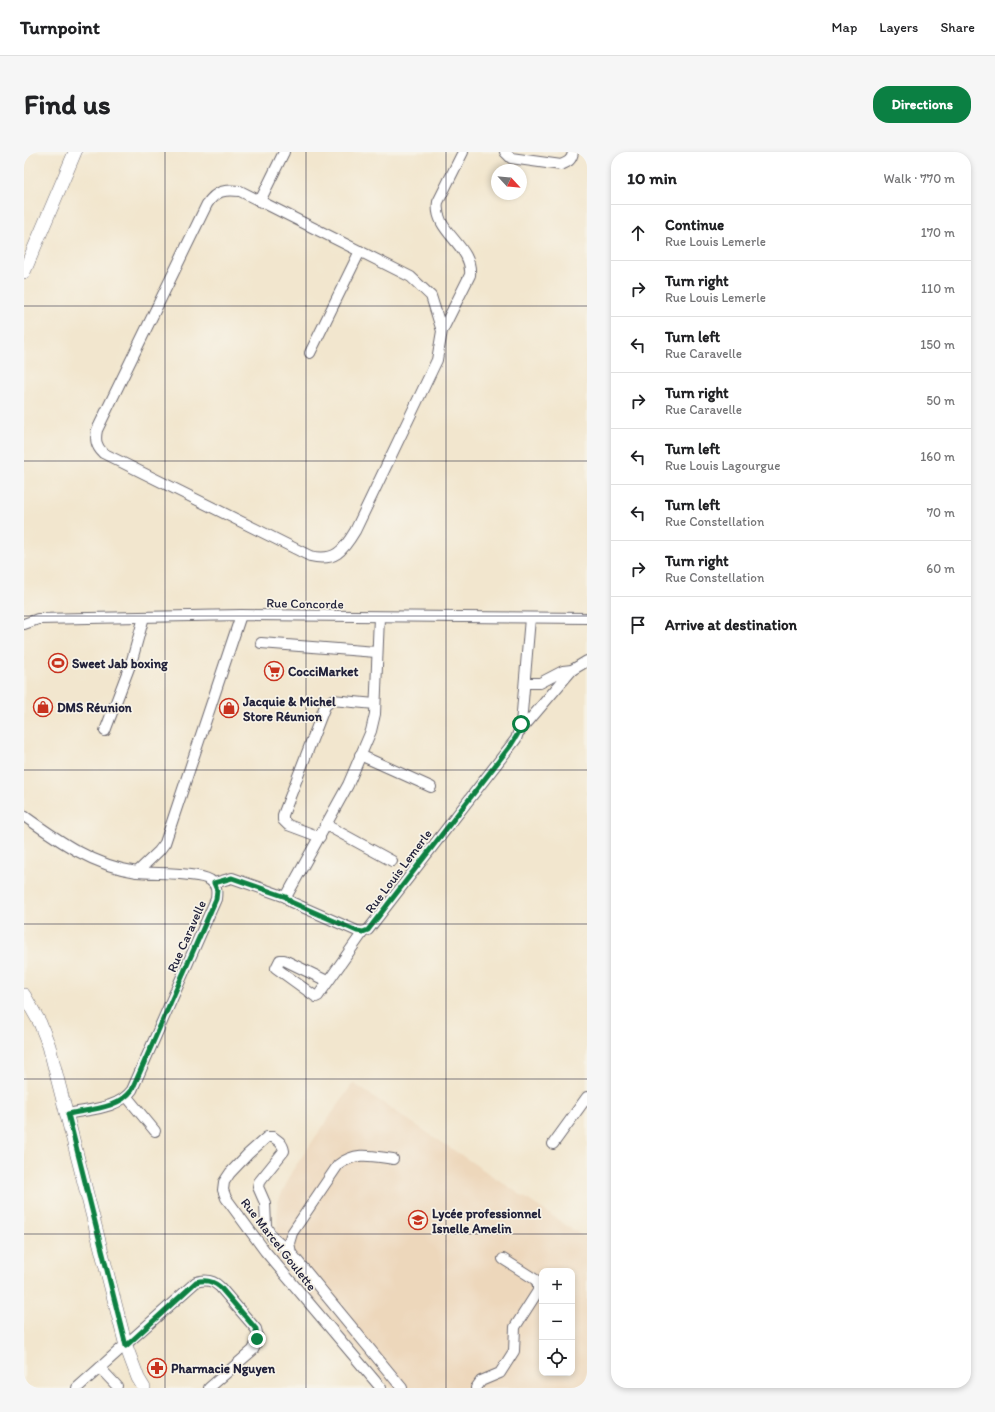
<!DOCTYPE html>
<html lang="en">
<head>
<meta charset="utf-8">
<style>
	body { margin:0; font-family:Itim,sans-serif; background:#f6f6f6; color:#202124 }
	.controls { position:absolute; right:12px; bottom:12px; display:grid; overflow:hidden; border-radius:8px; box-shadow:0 2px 6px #0003 }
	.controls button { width:36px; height:36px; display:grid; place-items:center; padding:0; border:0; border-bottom:1px solid #e0e0e0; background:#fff; color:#202124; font:20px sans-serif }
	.compass { position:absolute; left:467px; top:12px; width:36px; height:36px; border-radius:50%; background:#fff; box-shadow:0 2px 6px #0003; rotate:116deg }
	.stop { position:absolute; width:12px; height:12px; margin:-9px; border:3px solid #0b8043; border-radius:50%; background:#fff }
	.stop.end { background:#0b8043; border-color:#fff; box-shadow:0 1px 4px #0008 }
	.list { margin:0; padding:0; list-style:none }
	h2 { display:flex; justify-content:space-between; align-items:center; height:52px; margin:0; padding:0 16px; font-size:17px }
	h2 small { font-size:13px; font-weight:400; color:#757577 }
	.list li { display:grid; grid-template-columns:26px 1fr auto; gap:12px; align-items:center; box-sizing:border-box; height:56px; padding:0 16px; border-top:1px solid #e0e0e0 }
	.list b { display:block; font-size:15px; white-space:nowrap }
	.list p { margin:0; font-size:13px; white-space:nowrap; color:#757577 }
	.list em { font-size:13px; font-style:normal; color:#757577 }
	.icon { flex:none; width:22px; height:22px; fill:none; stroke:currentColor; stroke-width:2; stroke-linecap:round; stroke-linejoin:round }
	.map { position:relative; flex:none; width:563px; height:1236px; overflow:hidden; border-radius:16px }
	header { display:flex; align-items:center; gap:24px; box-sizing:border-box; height:56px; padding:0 20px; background:#fff; border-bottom:1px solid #e0e0e0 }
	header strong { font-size:19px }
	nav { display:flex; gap:22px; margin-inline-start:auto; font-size:14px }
	.intro { display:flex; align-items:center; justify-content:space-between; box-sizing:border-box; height:96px; padding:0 24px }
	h1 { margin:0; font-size:28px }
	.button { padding:10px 18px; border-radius:16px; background:#0b8043; color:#fff; font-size:14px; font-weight:700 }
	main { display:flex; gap:24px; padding:0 24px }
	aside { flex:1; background:#fff; border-radius:16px; box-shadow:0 2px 6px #0003 }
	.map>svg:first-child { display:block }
	.built { fill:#edd7bb; fill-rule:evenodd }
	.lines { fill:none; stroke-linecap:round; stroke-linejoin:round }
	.minor-casing { stroke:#6b676e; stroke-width:12 }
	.major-casing { stroke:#6b676e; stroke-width:14 }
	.minor { stroke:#fff; stroke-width:10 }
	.major { stroke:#fff; stroke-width:13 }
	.route { stroke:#0b8043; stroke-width:5 }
	.grid { fill:none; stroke:#22223b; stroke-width:1; stroke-opacity:0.55 }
	.labels { text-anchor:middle; stroke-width:3.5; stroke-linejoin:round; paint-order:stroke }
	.street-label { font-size:13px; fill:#22223b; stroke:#f7f3e8 }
	.poi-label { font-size:13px; font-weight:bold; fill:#22223b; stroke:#f7f3e8; text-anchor:start }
</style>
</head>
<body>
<header>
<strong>Turnpoint</strong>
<nav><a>Map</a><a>Layers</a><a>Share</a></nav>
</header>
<div class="intro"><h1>Find us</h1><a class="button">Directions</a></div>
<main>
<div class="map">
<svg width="563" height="1236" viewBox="0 0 563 1236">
	<rect width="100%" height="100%" fill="#f7f3e8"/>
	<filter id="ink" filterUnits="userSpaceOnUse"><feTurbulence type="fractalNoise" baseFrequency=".025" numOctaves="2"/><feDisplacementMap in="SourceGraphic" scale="8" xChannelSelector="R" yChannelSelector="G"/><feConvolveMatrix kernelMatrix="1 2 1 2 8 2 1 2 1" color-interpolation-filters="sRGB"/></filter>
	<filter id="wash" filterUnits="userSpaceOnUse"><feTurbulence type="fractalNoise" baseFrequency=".012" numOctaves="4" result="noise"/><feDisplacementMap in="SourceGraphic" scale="16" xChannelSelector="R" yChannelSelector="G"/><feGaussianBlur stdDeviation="0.9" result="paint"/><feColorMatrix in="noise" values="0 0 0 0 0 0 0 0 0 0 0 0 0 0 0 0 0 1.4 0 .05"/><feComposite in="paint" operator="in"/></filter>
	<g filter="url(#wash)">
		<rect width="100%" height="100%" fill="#f2e6ce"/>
		<path class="built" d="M329,931L563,1087V1236H367L252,1105L254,1050L268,1019ZM518,1119H548V1221H518Z"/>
	</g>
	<g filter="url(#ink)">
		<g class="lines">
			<g class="minor-casing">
				<g id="minor">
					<path d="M481,0L487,6L537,13C544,10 548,8 549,0"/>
					<polyline points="236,49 260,0"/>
					<path d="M418,179L407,144L387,125L216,39C200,37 192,39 183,52L73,278C71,288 72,294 79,301L286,404C311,410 319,399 331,379L413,208L418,179L446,123C449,93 409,80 414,50L439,0"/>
					<polyline points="286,201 336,99"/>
					<polyline points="0,472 14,467 217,463 563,466"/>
					<polyline points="237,491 352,500"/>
					<polyline points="501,531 516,531 539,519 548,518 563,509"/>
					<polyline points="497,578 548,518"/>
					<polyline points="81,579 108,508 120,465"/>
					<polyline points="336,603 407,635"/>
					<path d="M0,664C35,689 70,714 113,720C131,722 173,720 186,728C193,733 193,739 192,747L108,938C94,957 66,957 44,962"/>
					<polyline points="302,673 368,709"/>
					<polyline points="296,685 264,673 259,668 259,663 301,554 308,548 351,552"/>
					<polyline points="113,720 135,699 141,691 217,463"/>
					<polyline points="190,731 208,726 262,745 267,750 333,779 339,780 344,778 492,587 497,572 506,466"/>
					<polyline points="262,745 324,633 347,579 351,562 355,465"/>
					<polyline points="303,829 260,808 256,808 252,816 292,845 294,844 339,780"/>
					<polyline points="103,945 131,979"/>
					<polyline points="529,992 563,945"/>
					<path d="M369,1007C347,1004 333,999 314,1013L268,1081L265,1091L267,1101L378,1236"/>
					<path d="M267,1101L248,1085L242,1074L241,1051L234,1035L235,1030L260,999C259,992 255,989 249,985H243L224,1002L206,1021L200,1030L199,1038L202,1046L241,1099L357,1236"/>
					<polyline points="76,1216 93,1234"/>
					<path d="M53,1236L172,1130C182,1127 189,1128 196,1135L232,1177C235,1185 233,1191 229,1198L185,1236"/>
					<polyline points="452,1236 457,1229 476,1221 490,1199 491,1175 514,1139 514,1133 512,1128 479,1107"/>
				</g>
			</g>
			<g class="major-casing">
				<g id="major">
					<polyline points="0,120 51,0"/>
					<polyline points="0,843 16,871 25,894 102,1194 114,1226 120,1236"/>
				</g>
			</g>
			<use href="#minor" class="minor"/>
			<use href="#major" class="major"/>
		</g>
	</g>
	<g class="lines" filter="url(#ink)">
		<path class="route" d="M233,1187L232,1177L196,1135C189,1129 182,1127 172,1130L102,1194L44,962C66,957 94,957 108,938L192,747L193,738L190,731L208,726L262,745L267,750L333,779L339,780L344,778L487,593L495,580L497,572"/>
	</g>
	<path class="grid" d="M141,0V1236M282,0V1236M422,0V1236M0,154H563M0,309H563M0,464H563M0,618H563M0,772H563M0,927H563M0,1082H563"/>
	<defs>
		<g id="stadium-ring" transform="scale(1)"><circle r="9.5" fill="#f7f3e8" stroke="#c8321e" stroke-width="1.5"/><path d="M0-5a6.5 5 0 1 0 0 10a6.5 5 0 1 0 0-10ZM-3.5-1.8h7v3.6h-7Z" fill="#c8321e"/></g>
		<g id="supermarket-ring" transform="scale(1)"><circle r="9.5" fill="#f7f3e8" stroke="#c8321e" stroke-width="1.5"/><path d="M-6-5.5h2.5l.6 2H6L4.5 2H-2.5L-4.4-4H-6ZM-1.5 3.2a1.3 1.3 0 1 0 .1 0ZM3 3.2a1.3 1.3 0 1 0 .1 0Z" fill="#c8321e"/></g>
		<g id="shop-ring" transform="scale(1)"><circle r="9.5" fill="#f7f3e8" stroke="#c8321e" stroke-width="1.5"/><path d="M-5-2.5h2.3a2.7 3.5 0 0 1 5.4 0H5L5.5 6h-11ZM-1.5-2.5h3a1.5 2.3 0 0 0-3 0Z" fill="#c8321e"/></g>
		<g id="school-ring" transform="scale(1)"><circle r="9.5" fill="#f7f3e8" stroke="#c8321e" stroke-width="1.5"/><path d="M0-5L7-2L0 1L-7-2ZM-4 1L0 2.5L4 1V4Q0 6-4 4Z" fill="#c8321e"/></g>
		<g id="pharmacy-ring" transform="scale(1)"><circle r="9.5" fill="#f7f3e8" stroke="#c8321e" stroke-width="1.5"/><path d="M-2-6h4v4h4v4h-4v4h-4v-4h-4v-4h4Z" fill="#c8321e"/></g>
	</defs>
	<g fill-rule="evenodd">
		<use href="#stadium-ring" x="34" y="511"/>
		<use href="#supermarket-ring" x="250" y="519"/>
		<use href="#shop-ring" x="19" y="555"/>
		<use href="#shop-ring" x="205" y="556"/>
		<use href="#school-ring" x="394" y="1068"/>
		<use href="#pharmacy-ring" x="133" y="1216"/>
	</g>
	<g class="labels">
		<g class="street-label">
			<text transform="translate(281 451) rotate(1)" y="5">Rue Concorde</text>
			<text transform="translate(374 719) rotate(-53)" y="5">Rue Louis Lemerle</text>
			<text transform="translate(162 784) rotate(-66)" y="5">Rue Caravelle</text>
			<text transform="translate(255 1092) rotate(52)" y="5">Rue Marcel Goulette</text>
		</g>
		<g class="poi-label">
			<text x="48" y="516">Sweet Jab boxing</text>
			<text x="264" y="524">CocciMarket</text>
			<text x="219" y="554">Jacquie &amp; Michel<tspan x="219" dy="15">Store Réunion</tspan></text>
			<text x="33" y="560">DMS Réunion</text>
			<text x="408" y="1066">Lycée professionnel<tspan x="408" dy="15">Isnelle Amelin</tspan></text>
			<text x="147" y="1221">Pharmacie Nguyen</text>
		</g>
	</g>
</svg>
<div class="controls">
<button>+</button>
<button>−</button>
<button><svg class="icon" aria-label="locate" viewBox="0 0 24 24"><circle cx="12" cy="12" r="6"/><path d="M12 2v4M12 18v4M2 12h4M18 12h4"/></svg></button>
</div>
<svg class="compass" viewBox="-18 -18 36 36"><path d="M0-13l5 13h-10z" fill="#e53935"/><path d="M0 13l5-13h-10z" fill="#757577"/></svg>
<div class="stop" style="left:497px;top:572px"></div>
<div class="stop end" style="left:233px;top:1187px"></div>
</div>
<aside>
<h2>10 min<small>Walk · 770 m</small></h2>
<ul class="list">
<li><svg class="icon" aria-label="ahead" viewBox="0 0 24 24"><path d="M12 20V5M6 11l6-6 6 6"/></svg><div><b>Continue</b><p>Rue Louis Lemerle</p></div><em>170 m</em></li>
<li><svg class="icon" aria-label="right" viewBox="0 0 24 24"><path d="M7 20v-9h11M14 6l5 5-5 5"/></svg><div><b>Turn right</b><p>Rue Louis Lemerle</p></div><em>110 m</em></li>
<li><svg class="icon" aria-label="left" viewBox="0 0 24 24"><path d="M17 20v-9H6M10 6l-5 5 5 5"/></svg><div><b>Turn left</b><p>Rue Caravelle</p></div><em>150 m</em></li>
<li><svg class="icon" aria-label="right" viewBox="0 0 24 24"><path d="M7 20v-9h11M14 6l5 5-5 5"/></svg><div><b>Turn right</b><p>Rue Caravelle</p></div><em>50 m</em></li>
<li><svg class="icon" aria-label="left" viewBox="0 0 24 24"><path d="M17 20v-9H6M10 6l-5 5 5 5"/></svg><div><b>Turn left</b><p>Rue Louis Lagourgue</p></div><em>160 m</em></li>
<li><svg class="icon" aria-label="left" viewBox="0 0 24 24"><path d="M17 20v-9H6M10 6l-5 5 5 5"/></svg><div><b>Turn left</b><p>Rue Constellation</p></div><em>70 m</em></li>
<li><svg class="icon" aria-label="right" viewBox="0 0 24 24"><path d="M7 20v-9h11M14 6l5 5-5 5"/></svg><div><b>Turn right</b><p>Rue Constellation</p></div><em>60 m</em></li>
<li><svg class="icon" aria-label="arrive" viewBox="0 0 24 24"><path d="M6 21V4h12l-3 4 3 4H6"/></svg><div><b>Arrive at destination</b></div></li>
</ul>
</aside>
</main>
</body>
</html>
